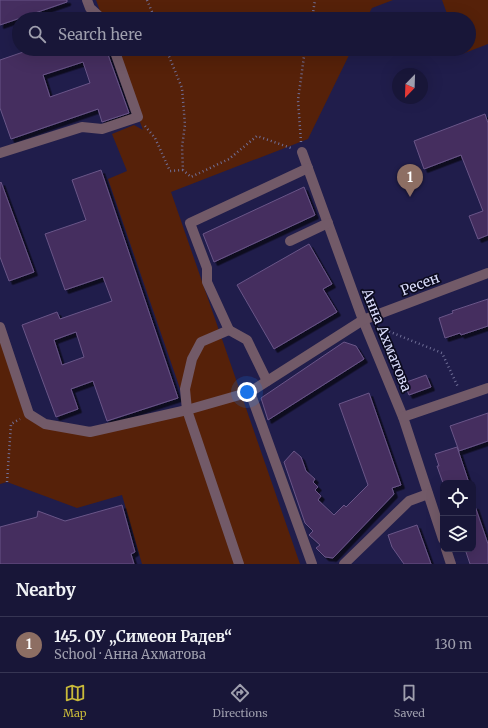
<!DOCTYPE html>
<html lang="en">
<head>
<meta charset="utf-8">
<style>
	body { margin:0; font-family:Merriweather,serif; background:#252343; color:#f1f3f6 }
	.controls { position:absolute; right:12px; bottom:12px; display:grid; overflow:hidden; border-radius:8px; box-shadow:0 4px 16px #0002 }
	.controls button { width:36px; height:36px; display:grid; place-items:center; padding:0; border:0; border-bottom:1px solid #363553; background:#181638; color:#f1f3f6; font:20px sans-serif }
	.compass { position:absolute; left:392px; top:68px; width:36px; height:36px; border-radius:50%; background:#181638; box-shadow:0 4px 16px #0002; rotate:203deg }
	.you { position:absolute; left:247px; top:392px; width:14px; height:14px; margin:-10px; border:3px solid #fff; border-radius:50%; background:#1a73e8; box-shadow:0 0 0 6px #1a73e833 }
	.badge { display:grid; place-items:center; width:26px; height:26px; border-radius:50%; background:#c9ba3a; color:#fff; font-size:13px; font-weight:700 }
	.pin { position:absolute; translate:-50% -33px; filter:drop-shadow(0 1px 2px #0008) }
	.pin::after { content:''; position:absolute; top:21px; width:14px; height:12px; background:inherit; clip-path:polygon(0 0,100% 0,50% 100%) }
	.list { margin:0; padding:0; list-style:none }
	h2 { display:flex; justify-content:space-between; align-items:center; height:52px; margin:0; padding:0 16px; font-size:17px }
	h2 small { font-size:13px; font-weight:400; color:#9f9fae }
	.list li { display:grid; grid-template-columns:26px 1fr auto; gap:12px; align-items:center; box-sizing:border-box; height:56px; padding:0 16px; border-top:1px solid #363553 }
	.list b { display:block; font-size:15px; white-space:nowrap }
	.list p { margin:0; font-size:13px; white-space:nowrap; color:#9f9fae }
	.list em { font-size:13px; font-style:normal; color:#9f9fae }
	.icon { flex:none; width:22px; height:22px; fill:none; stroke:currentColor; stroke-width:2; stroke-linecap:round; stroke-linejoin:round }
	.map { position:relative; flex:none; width:488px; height:564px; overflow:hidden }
	.search { position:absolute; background:#181638; box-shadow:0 4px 16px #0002; left:12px; right:12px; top:12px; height:44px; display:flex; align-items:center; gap:10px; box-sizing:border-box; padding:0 14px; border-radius:22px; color:#9f9fae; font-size:15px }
	.sheet { height:108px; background:#181638 }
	nav { display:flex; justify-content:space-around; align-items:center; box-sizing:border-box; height:56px; border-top:1px solid #363553; background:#181638; font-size:11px; color:#9f9fae }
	nav a { display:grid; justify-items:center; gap:2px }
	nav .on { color:#c9ba3a }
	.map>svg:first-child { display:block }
	.green { fill:#562109 }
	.building { fill:#442f5f; stroke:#6a5588; fill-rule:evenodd; filter:url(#shadow) }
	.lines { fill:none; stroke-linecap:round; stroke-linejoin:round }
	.path { stroke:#717098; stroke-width:2.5; stroke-dasharray:1 3; stroke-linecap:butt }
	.minor { stroke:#725a68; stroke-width:10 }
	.labels { text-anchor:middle; stroke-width:3.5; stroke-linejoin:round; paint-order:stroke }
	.street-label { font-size:14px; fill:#dbddfc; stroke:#0c0b1f }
</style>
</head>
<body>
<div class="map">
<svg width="488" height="564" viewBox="0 0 488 564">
	<defs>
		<filter id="shadow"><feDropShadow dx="3.5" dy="3.5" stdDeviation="0" flood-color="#0009"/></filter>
	</defs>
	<rect width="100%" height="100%" fill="#201d4b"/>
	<g class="green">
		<polygon points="96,0 393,0 372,8 366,19 103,19"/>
		<polygon points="442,0 488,0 488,44 462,54 460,49 469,49 469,19 449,19"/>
		<polygon points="113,49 352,49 308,139 171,192 300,564 142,564 122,495 77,508 7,482 0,484 0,327 29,414 45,424 90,432 187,409 108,179 127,171 112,134 134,125 143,130"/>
	</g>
	<g class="building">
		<polygon points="0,0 67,0 67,2 0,25"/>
		<path d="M32,49H106L129,113L102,122L98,109L11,139L0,108V60ZM83,62L90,83L50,97L43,75Z"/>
		<polygon points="485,114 488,123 488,235 478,239 469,216 483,211 461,155 424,169 414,141"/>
		<path d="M101,170L178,398L107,421L93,381L71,389L78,409L56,417L22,325L57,312L60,319L112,301L103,277L65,290L45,234L86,220L72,180ZM76,332L84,357L62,365L54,340Z"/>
		<polygon points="1,182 34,272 9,281 0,257 0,183"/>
		<polygon points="304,187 315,215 214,262 203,234"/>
		<polygon points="309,244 332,284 323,289 337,312 274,349 237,285"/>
		<polygon points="488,299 488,326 461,335 460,333 445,338 439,318 453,313 452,311"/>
		<polygon points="344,342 356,346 364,359 268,420 261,398"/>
		<polygon points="426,375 431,387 409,395 404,383"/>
		<polygon points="369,393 401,485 392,488 394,494 333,558 325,557 316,548 320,545 309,535 313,531 305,523 284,462 294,451 301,457 306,471 315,479 313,482 318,487 315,490 321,496 318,500 334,515 344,505 346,507 368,485 339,404"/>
		<polygon points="488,413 488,441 459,451 450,426"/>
		<polygon points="457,447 469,483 443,483 437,466 439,466 435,454"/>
		<polygon points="122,505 135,552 131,554 134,564 0,564 0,527 37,517 38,511 65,521"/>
		<polygon points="473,506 475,506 488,544 488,564 470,564 465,549 473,549"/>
		<polygon points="417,525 431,564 404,564 392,547 388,535"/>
	</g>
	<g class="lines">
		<g class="path">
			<polyline points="147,0 155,19"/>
			<polyline points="312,19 315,0"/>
			<polyline points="166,49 182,88 185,125 182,147 183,170 191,177 229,159 257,136 291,148"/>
			<polyline points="145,126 155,138 170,171 183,170"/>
			<polyline points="301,142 298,100 305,49"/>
			<polyline points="378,327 442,353 458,387"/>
			<polyline points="7,482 11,424 20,419"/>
		</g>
		<g class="minor">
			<polyline points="87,0 90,8 102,19"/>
			<polyline points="302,152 363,320 403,417 443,539"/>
			<polyline points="0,153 82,127 102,129 138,117 114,49"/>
			<polyline points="290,241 328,223"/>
			<polyline points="0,327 29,414 45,424 90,432 187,410 250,392 363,320 488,273"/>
			<polyline points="229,330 201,342 192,359 185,389 187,410 239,564"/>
			<polyline points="267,381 247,340 229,330 207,282 207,268 190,223 308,168"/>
			<polyline points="250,392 312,564"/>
			<polyline points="403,417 488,388"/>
			<polyline points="446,549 451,564"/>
			<polyline points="344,564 409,501 428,494"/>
		</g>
	</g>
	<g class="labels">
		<g class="street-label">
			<text transform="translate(420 284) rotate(-21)" y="5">Ресен</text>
			<text transform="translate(387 340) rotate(68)" y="5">Анна Ахматова</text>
		</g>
	</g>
</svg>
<div class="controls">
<button><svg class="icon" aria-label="locate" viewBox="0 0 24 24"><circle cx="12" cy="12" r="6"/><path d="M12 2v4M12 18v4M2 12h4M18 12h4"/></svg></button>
<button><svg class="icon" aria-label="layers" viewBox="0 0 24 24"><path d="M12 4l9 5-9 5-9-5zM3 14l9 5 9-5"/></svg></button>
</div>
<svg class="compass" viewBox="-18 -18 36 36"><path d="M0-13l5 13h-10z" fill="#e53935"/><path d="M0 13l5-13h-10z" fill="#9f9fae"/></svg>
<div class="you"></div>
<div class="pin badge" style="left:410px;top:197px;background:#8d6e63">1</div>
<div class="search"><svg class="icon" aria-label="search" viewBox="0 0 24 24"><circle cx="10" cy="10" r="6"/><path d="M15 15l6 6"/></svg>Search here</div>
</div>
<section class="sheet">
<h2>Nearby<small></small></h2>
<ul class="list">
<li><span class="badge" style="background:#8d6e63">1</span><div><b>145. ОУ „Симеон Радев“</b><p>School · Анна Ахматова</p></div><em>130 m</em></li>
</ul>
</section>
<nav>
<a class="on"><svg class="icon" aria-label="map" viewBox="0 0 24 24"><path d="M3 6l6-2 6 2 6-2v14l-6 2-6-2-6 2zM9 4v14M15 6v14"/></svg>Map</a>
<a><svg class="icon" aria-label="directions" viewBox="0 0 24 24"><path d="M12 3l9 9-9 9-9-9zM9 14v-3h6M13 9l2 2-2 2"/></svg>Directions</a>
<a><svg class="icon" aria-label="saved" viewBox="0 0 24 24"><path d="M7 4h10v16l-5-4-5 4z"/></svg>Saved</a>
</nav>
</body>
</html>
